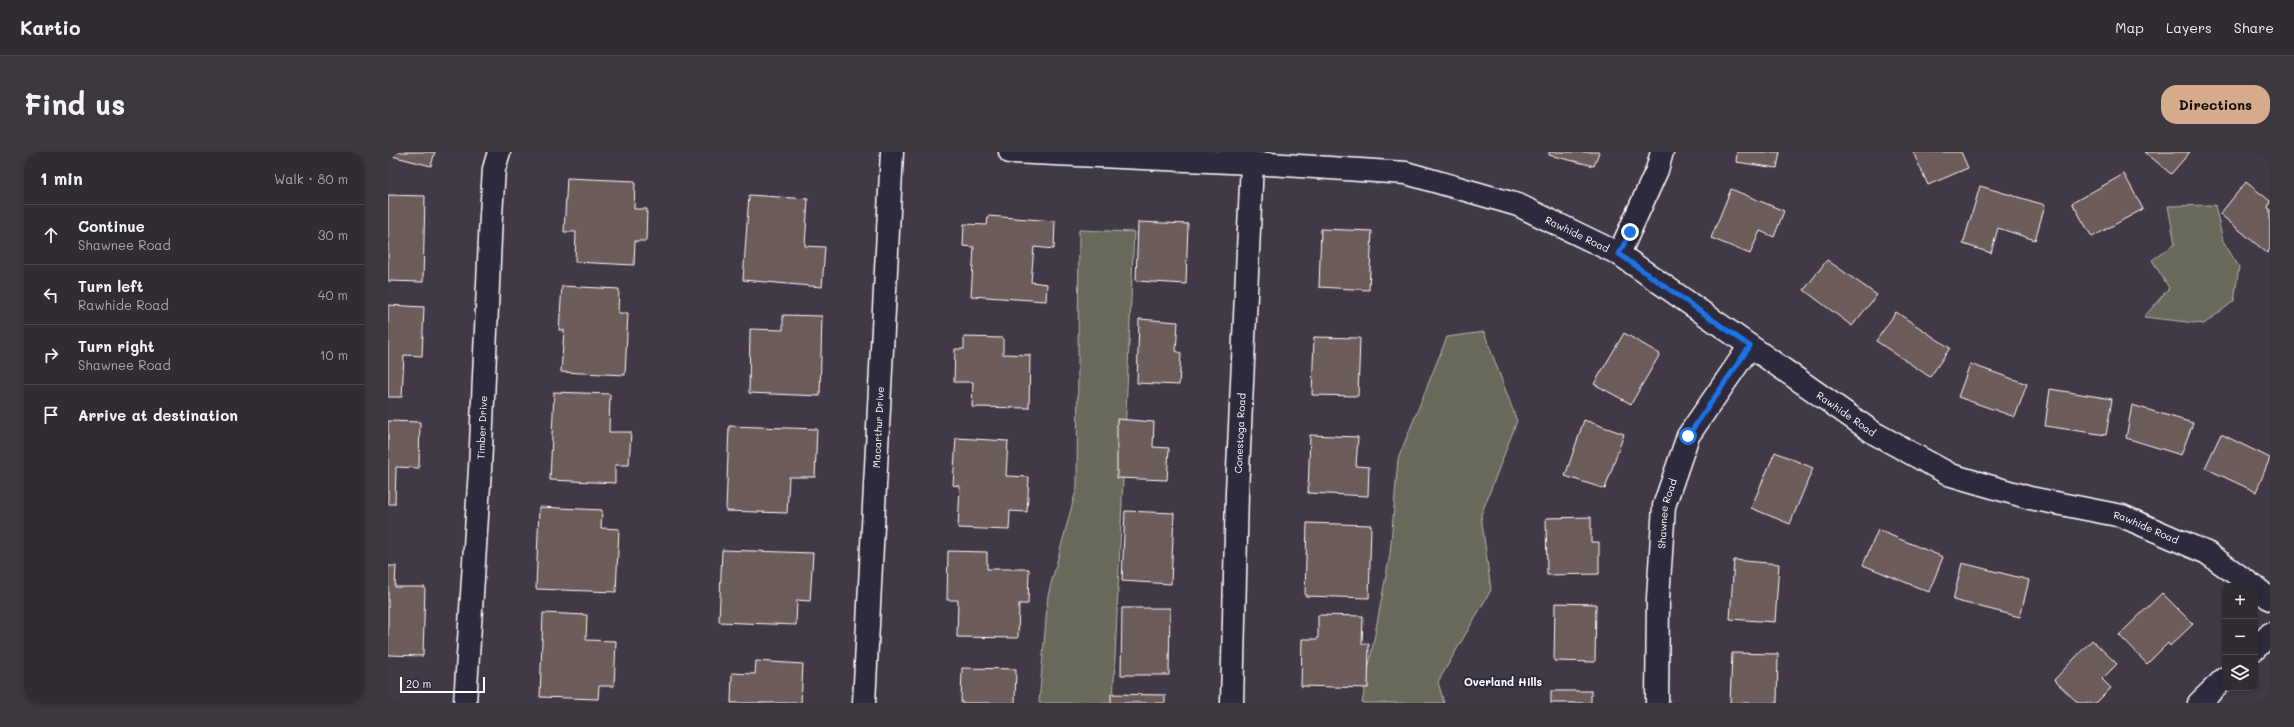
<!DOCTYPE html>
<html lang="en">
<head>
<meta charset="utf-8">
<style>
	body { margin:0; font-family:Mali,sans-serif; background:#3d3740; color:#f1f3f6 }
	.controls { position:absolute; right:12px; bottom:12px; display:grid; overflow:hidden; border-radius:8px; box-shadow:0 2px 6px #0003 }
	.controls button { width:36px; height:36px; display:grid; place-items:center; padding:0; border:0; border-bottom:1px solid #4d474f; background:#322b34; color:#f1f3f6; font:20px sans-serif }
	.scale { position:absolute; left:12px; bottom:10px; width:85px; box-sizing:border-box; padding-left:4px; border:2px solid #fff; border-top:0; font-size:11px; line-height:14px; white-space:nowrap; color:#fff; -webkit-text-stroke:3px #2f2a3d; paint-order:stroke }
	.stop { position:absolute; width:12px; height:12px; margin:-9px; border:3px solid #1a73e8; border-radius:50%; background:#fff }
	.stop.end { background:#1a73e8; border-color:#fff; box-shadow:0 1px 4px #0008 }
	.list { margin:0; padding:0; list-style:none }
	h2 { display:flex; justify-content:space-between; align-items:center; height:52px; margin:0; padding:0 16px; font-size:17px }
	h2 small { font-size:13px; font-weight:400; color:#a8a7ac }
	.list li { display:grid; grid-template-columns:26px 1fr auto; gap:12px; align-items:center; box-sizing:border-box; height:60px; padding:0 16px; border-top:1px solid #4d474f }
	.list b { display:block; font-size:15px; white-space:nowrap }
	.list p { margin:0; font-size:13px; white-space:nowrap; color:#a8a7ac }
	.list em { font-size:13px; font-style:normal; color:#a8a7ac }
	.icon { flex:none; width:22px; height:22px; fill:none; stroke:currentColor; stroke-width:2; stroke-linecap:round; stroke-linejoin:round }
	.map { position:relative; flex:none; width:1882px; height:551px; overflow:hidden; border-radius:16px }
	header { display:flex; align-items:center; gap:24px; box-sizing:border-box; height:56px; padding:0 20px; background:#322b34; border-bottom:1px solid #4d474f }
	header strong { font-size:19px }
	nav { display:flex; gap:22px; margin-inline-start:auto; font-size:14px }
	.intro { display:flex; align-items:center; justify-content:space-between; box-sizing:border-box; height:96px; padding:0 24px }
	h1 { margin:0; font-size:28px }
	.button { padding:10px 18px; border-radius:16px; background:#d6ab8b; color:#111; font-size:14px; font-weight:700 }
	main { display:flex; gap:24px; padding:0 24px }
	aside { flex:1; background:#322b34; border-radius:16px; box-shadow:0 2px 6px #0003 }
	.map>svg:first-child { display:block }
	.green { fill:#696a5c; stroke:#b4b4ae }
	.building { fill:#6d5d5a; stroke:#fff }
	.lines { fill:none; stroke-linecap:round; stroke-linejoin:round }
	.minor-casing { stroke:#fff; stroke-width:25 }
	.minor { stroke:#2f2a3d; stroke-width:22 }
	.route { stroke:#1a73e8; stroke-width:5 }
	.labels { text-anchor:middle; stroke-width:4; stroke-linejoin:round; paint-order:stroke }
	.street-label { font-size:10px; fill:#fff; stroke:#2f2a3d }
	.neighbourhood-label { font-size:11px; font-weight:bold; fill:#fff; stroke:#2f2a3d }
</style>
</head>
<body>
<header>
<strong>Kartio</strong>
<nav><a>Map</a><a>Layers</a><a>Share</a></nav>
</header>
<div class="intro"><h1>Find us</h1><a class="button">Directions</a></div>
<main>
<aside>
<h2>1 min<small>Walk · 80 m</small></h2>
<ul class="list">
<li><svg class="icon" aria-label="ahead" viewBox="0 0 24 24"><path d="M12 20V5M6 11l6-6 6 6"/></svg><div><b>Continue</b><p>Shawnee Road</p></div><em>30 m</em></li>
<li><svg class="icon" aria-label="left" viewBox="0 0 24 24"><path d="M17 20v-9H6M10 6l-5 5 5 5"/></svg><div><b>Turn left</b><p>Rawhide Road</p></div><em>40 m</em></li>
<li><svg class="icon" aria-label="right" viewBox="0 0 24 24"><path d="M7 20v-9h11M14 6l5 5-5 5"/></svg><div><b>Turn right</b><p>Shawnee Road</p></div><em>10 m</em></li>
<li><svg class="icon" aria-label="arrive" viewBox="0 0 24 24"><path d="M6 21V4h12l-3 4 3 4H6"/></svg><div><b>Arrive at destination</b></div></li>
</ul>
</aside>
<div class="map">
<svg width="1882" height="551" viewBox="0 0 1882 551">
	<rect width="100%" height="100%" fill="#423946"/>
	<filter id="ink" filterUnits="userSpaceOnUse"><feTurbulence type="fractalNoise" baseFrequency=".025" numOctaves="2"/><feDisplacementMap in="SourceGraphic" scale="8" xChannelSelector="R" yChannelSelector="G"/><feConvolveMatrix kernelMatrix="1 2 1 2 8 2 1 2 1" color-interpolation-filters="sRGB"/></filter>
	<g filter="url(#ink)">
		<g class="green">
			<polygon points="1827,53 1835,89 1851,115 1846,149 1816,172 1756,165 1781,136 1764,108 1787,92 1780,54"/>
			<polygon points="691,78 746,80 725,551 651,551 660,443 689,335"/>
			<polygon points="1096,180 1129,269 1093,363 1103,438 1050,530 1056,551 974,551 1002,402 1010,307 1059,185"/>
		</g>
		<g class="building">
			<polygon points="0,0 47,0 43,14 0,3"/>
			<polygon points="1161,0 1211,0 1206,14 1161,3"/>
			<polygon points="1349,0 1392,0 1389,16 1348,10"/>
			<polygon points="1525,0 1573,0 1580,16 1540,33"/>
			<polygon points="1757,0 1802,0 1783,22"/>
			<polygon points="1736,22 1755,57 1704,85 1684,51"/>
			<polygon points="179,26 247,29 246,57 259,57 258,89 247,89 246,113 187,110 188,80 176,80"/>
			<polygon points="1858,30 1882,49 1880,56 1882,57 1882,97 1879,101 1832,62"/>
			<polygon points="1592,34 1657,53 1647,88 1610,76 1603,101 1575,92"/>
			<polygon points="1343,37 1396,59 1386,85 1372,79 1362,102 1323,86"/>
			<polygon points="0,43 37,44 35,130 0,129"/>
			<polygon points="361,43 420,47 417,94 437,95 434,135 355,128"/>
			<polygon points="600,64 667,69 666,97 646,95 643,130 659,132 658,149 583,144 586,95 575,94 576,72 599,73"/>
			<polygon points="750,70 800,72 798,132 748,129"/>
			<polygon points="933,77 984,79 981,138 931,135"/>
			<polygon points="1439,108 1489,143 1464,174 1416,138"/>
			<polygon points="174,134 231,137 230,161 240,161 237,223 173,220 176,178 171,178"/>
			<polygon points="0,153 36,155 34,204 16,203 14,245 0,245"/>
			<polygon points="1508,160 1562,196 1542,225 1488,189"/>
			<polygon points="395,163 434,164 432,244 361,241 362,177 395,178"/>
			<polygon points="751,167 790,170 788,199 793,201 791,233 749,231"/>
			<polygon points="1236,181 1272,202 1243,252 1206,232"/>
			<polygon points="576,185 615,186 615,202 642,203 641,256 584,255 585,230 566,230 567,197 576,197"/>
			<polygon points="926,185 972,186 970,244 924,243"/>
			<polygon points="1582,212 1639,232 1627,265 1570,245"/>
			<polygon points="1662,237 1724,247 1718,283 1657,274"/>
			<polygon points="166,240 222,242 221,280 243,280 241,313 227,313 227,331 162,328"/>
			<polygon points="1744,253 1805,271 1793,303 1738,286"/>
			<polygon points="729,267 766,270 765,295 781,296 779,328 729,326"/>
			<polygon points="1196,268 1236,282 1217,337 1177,324"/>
			<polygon points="0,269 32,270 31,316 8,315 7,352 0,352"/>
			<polygon points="341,274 429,277 427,325 401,325 399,361 338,359"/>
			<polygon points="1833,282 1882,306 1868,340 1817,316"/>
			<polygon points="922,283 970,285 968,314 981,315 980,344 920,341"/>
			<polygon points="568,286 620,289 618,324 641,325 639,360 622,359 621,378 570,376 572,334 565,333"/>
			<polygon points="1387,300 1425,316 1402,372 1363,356"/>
			<polygon points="151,355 214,358 213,376 231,377 228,440 148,437"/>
			<polygon points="737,359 786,361 783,432 734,429"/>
			<polygon points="1203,365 1203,390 1211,390 1211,422 1159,423 1158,366"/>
			<polygon points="919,371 983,373 981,446 917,444"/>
			<polygon points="1490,378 1555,405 1541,440 1475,413"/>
			<polygon points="334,398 425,401 422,449 409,448 408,473 331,470"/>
			<polygon points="560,399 599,400 599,417 641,417 640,452 631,452 630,486 569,485 570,448 559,448"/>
			<polygon points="1346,408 1391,412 1387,470 1342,467"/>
			<polygon points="1574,411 1641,428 1632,465 1565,448"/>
			<polygon points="0,414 8,414 7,435 37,435 35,504 0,503"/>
			<polygon points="1774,441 1805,472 1782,494 1780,491 1759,512 1731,483"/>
			<polygon points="1167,451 1208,452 1207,510 1166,509"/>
			<polygon points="734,456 782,456 781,523 733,523"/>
			<polygon points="155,461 199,463 198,488 228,489 226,534 211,534 210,547 152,545"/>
			<polygon points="930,463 975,464 974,492 981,492 980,536 913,534 914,487 930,487"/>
			<polygon points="1704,488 1729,512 1714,527 1723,536 1708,551 1690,551 1666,528"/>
			<polygon points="1344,501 1390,502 1389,551 1342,551"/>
			<polygon points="368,509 415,512 413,551 343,551 344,521 367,522"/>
			<polygon points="574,516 628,517 627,551 573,551"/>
			<rect x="1163" y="539" width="40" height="12"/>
			<polygon points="723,542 777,543 777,551 723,551"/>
		</g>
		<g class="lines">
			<g class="minor-casing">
				<g id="minor">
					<path id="s1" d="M622,0L864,11L1018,21L1130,53L1231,102L1486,281L1563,323L1642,346L1734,364L1819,401L1865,434"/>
					<polyline points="1231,102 1269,18 1274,0"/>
					<polyline points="1867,435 1882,447"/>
					<polyline points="1867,497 1882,482"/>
					<path id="s2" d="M77,551L92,317L103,63L106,17L111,0"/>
					<path id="s3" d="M476,551L504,0"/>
					<path id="s4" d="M844,551L849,340L864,11"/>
					<path id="s5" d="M1269,551L1270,446L1276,354L1300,284L1362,194"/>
					<polyline points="1811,551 1837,526"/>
				</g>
			</g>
			<use href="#minor" class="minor"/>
		</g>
	</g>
	<g class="lines" filter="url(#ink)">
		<polyline class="route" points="1242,80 1231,102 1362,194 1300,284"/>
	</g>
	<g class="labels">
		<g class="street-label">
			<text dy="4" stroke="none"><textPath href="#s1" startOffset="579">Rawhide Road</textPath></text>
			<text dy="4" stroke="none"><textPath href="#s1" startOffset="903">Rawhide Road</textPath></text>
			<text dy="4" stroke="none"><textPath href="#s2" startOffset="276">Timber Drive</textPath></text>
			<text dy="4" stroke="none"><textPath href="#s3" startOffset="276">Macarthur Drive</textPath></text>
			<text dy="4" stroke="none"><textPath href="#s4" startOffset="270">Conestoga Road</textPath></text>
			<text dy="4" stroke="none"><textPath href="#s5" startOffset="190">Shawnee Road</textPath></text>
			<text dy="4" stroke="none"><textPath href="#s1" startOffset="1227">Rawhide Road</textPath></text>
		</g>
		<g class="neighbourhood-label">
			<text x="1115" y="534">Overland Hills</text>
		</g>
	</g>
</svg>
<div class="controls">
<button>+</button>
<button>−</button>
<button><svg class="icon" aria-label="layers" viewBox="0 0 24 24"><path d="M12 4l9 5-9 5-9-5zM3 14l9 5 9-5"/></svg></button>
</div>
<div class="scale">20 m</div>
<div class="stop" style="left:1300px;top:284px"></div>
<div class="stop end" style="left:1242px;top:80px"></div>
</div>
</main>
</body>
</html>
